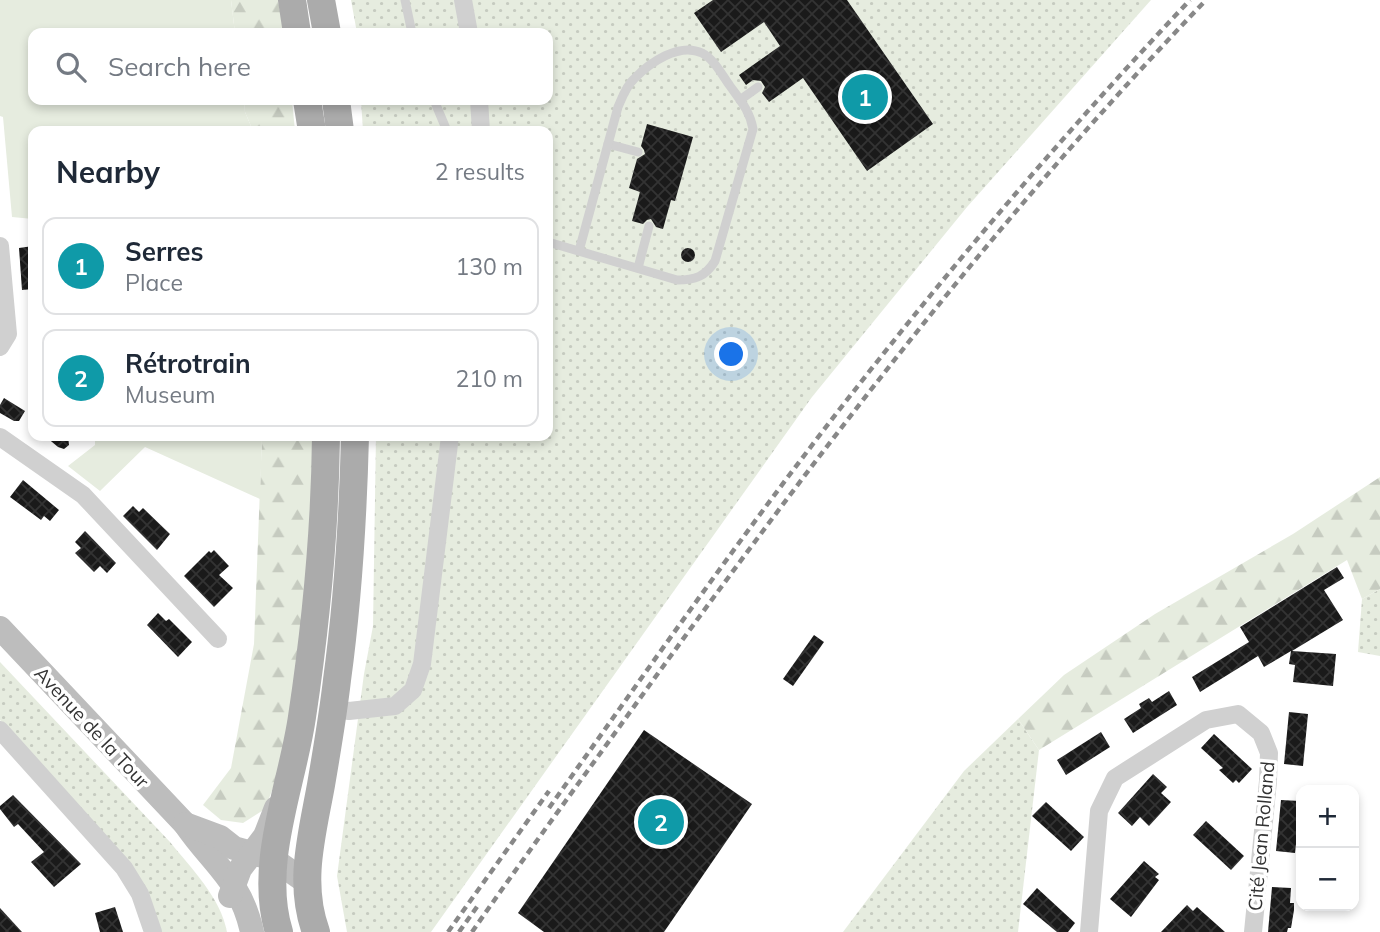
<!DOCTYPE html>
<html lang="en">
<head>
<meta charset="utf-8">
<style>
	body { margin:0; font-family:Mulish,sans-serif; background:#f2f2f3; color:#1f2937 }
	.controls { position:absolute; right:21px; bottom:21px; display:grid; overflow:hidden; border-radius:14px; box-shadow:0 4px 10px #0003 }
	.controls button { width:63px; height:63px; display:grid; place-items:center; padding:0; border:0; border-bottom:2px solid #e0e1e3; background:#fff; color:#1f2937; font:35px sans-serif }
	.you { position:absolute; left:732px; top:355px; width:24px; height:24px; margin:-18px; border:5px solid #fff; border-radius:50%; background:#1a73e8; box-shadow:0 0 0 10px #1a73e833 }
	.badge { display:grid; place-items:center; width:46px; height:46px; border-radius:50%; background:#d93025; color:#fff; font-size:23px; font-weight:700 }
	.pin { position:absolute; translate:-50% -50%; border:4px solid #fff; box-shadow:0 2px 7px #0006 }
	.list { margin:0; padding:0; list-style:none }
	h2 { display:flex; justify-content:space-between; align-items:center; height:91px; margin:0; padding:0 28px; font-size:30px }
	h2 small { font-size:23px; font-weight:400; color:#747a83 }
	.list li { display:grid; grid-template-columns:46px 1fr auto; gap:21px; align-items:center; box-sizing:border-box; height:98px; margin:0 14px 14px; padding:0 14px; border:2px solid #e0e1e3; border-radius:14px }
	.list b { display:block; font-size:26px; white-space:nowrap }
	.list p { margin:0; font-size:23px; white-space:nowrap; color:#747a83 }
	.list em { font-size:23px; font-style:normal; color:#747a83 }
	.icon { flex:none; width:38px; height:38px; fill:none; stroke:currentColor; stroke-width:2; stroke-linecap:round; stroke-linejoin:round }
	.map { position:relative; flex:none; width:1380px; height:932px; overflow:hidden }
	.search { position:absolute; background:#fff; box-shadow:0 4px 10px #0003; left:28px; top:28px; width:525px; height:77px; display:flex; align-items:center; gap:18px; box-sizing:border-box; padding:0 24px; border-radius:14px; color:#747a83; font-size:26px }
	.panel { position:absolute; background:#fff; box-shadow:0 4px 10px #0003; left:28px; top:126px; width:525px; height:315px; border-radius:14px }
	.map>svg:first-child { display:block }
	.grass { fill:url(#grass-dots) }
	.forest { fill:url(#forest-firs) }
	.park { fill:#e6ecdf }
	.building { fill:url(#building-cross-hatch) }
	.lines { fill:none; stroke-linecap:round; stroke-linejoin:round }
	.lane { stroke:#d0d0d0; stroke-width:9 }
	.street { stroke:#d0d0d0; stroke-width:18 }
	.secondary { stroke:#bdbdbd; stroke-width:24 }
	.primary { stroke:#ababab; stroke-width:28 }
	.rail { stroke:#888; stroke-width:4.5; stroke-dasharray:7 5; stroke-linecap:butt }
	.labels { text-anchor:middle; stroke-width:7; stroke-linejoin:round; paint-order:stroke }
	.street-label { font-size:19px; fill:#333; stroke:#fff }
</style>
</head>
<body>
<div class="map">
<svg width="1380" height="932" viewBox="0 0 1380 932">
	<defs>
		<pattern id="grass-dots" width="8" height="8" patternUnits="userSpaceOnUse" patternTransform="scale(1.75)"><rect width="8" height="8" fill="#e6ecdf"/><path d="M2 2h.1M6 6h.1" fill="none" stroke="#c6cbc0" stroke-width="1.8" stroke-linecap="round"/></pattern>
		<pattern id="forest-firs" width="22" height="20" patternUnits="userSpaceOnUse" patternTransform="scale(1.75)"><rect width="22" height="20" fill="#e6ecdf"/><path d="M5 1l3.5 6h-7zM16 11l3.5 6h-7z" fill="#c6cbc0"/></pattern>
		<pattern id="building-cross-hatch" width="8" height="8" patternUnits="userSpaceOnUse" patternTransform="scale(1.75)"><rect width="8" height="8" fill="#1a1a1a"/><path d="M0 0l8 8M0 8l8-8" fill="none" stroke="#333"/></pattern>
	</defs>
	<rect width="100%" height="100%" fill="#fff"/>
	<g class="grass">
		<polygon points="351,0 1151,0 967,207 812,397 431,932 347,932 337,876 364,674 373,626 376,436 548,436 548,131 363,131 361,100 548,100 548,33 357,33"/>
		<polygon points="1380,589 1380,656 1358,652 1362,599"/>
		<path d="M0,662L170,842C191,868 221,898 227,932H160L113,846L0,720Z"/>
		<polygon points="1018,719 1039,750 1018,932 843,932 964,771"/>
	</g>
	<g class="forest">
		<polygon points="231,0 278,0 284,33 235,33"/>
		<polygon points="244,100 292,100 295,131 253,131 245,112"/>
		<polygon points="262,436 316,436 304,636 279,772 265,809 243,823 221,820 203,805 231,768 254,644"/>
		<polygon points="1380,477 1380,589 1362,599 1347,560 1039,750 1018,719 1064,675 1155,614 1293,534"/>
	</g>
	<g class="park">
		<polygon points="0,0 231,0 235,33 33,33 33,100 244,100 245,112 253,131 33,131 33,219 12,217 3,117 0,116"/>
		<polygon points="95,436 262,436 260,499 145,447 100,491 68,466 95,445"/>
	</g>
	<g class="building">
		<polygon points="713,0 847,0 933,124 867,171 803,78 769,102 762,93 765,87 761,81 753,80 746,85 739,75 780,46 764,22 721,52 694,13"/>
		<polygon points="647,124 693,137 675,201 671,200 663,229 656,227 651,219 647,220 643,224 632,221 640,192 629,188 637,159 645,154 644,150 641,146"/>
		<polygon points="33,246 33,289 22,290 19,248"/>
		<circle cx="688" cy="255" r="7"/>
		<polygon points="4,398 25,411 19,421 14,421 0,413 0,405"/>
		<polygon points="45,436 68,436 69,445 64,449 58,447"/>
		<polygon points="23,480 59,510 50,521 44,516 41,520 10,497"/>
		<polygon points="133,506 139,512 143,508 170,534 157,550 123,516"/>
		<polygon points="85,531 116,563 107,573 100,566 94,572 75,553 81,548 75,542"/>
		<polygon points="214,550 229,566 219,575 233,588 214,607 184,576 209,551 211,553"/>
		<polygon points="1337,567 1344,578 1324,590 1343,620 1292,651 1336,654 1333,686 1293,682 1295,665 1289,664 1291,651 1264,667 1258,656 1200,692 1192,677 1249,642 1240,627"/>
		<polygon points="158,613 166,621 169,619 192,642 178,657 147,625"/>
		<polygon points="814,635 824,642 793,686 783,679"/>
		<polygon points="1169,691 1177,705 1133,733 1124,719 1141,708 1139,704 1149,698 1152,702"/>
		<polygon points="1289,712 1308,714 1303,766 1284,764"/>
		<polygon points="644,730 752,804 664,932 544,932 518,913"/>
		<polygon points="1101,732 1110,747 1066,775 1057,760"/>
		<polygon points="1214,734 1252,769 1239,783 1236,780 1233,783 1219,770 1223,768 1201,748"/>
		<polygon points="1153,774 1167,787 1161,793 1171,802 1149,826 1140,817 1132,826 1118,813"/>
		<polygon points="13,795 81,864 54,887 31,862 44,852 18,824 14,827 0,809 0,806"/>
		<polygon points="1281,800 1300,801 1300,836 1297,835 1295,853 1276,851"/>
		<polygon points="1046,802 1084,837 1071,851 1032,816"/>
		<polygon points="1206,821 1244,856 1231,870 1193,835"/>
		<polygon points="1144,861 1159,874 1155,877 1159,880 1131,917 1110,899"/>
		<polygon points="1272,887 1291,888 1290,903 1294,903 1294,910 1291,928 1288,928 1287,932 1268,932"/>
		<polygon points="1037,888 1075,923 1068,932 1057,932 1023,904"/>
		<polygon points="1187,905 1193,911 1197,907 1225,932 1161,932"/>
		<polygon points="115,907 123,932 100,932 95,913"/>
		<polygon points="0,908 22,932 0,932"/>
	</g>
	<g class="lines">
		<g class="lane">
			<polyline points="405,0 412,33"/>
			<polyline points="434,100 447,131"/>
			<polyline points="740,100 758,87"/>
			<polyline points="608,144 638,152"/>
			<path d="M548,242L677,280C695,280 705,277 715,261L753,129C750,111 740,100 730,86C722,75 714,59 702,53C679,42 649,63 634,79C626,86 622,98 618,107L579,251"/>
			<polyline points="638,268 649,226"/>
		</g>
		<g class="street">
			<polyline points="463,0 469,33"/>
			<polyline points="479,100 481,131"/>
			<polyline points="0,246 8,334 0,347"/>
			<polyline points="0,437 83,495 218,639"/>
			<polyline points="333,709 349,711 395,706 413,690 422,664 450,436"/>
			<polyline points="0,730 124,868 140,894 153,932"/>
			<polyline points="1089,932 1099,811 1115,778 1206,720 1238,714 1261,733 1269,753 1268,781 1253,932"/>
		</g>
		<g class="secondary">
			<path d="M0,628L185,824C213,865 241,880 252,932"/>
			<polyline points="185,824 220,837 234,848 273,859 306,882"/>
			<polyline points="230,896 240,869 265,836 276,808"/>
		</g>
		<g class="primary">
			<polyline points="292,0 297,33"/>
			<polyline points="321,0 327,33"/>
			<polyline points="307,100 312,131"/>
			<polyline points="336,100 340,131"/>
			<path d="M279,932C258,864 292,786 302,717C316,624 325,530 326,436"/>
			<path d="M316,932C298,883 312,835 321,785C327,750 333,715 337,680C348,599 353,517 355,436"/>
		</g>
		<g class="rail">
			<path d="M549,808C643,676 736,543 836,414C947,271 1065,132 1190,0"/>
			<polyline points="448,932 549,791"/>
			<polyline points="459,932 479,904"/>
			<path d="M472,932C522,860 574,790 625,719C806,468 992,223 1206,0"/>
		</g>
	</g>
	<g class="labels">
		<g class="street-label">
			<text transform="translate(92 727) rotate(47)" y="7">Avenue de la Tour</text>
			<text transform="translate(1261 836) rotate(-85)" y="7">Cité Jean Rolland</text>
		</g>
	</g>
</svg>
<div class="controls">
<button>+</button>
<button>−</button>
</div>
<div class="you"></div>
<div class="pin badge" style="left:865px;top:97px;background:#0f9aa8">1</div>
<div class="pin badge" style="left:661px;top:822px;background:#0f9aa8">2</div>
<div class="search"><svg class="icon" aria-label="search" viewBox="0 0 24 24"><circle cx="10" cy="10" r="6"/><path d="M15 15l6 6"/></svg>Search here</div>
<section class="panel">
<h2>Nearby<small>2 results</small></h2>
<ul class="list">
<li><span class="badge" style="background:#0f9aa8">1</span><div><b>Serres</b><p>Place</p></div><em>130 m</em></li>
<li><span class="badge" style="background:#0f9aa8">2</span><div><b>Rétrotrain</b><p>Museum</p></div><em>210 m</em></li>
</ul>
</section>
</div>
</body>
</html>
